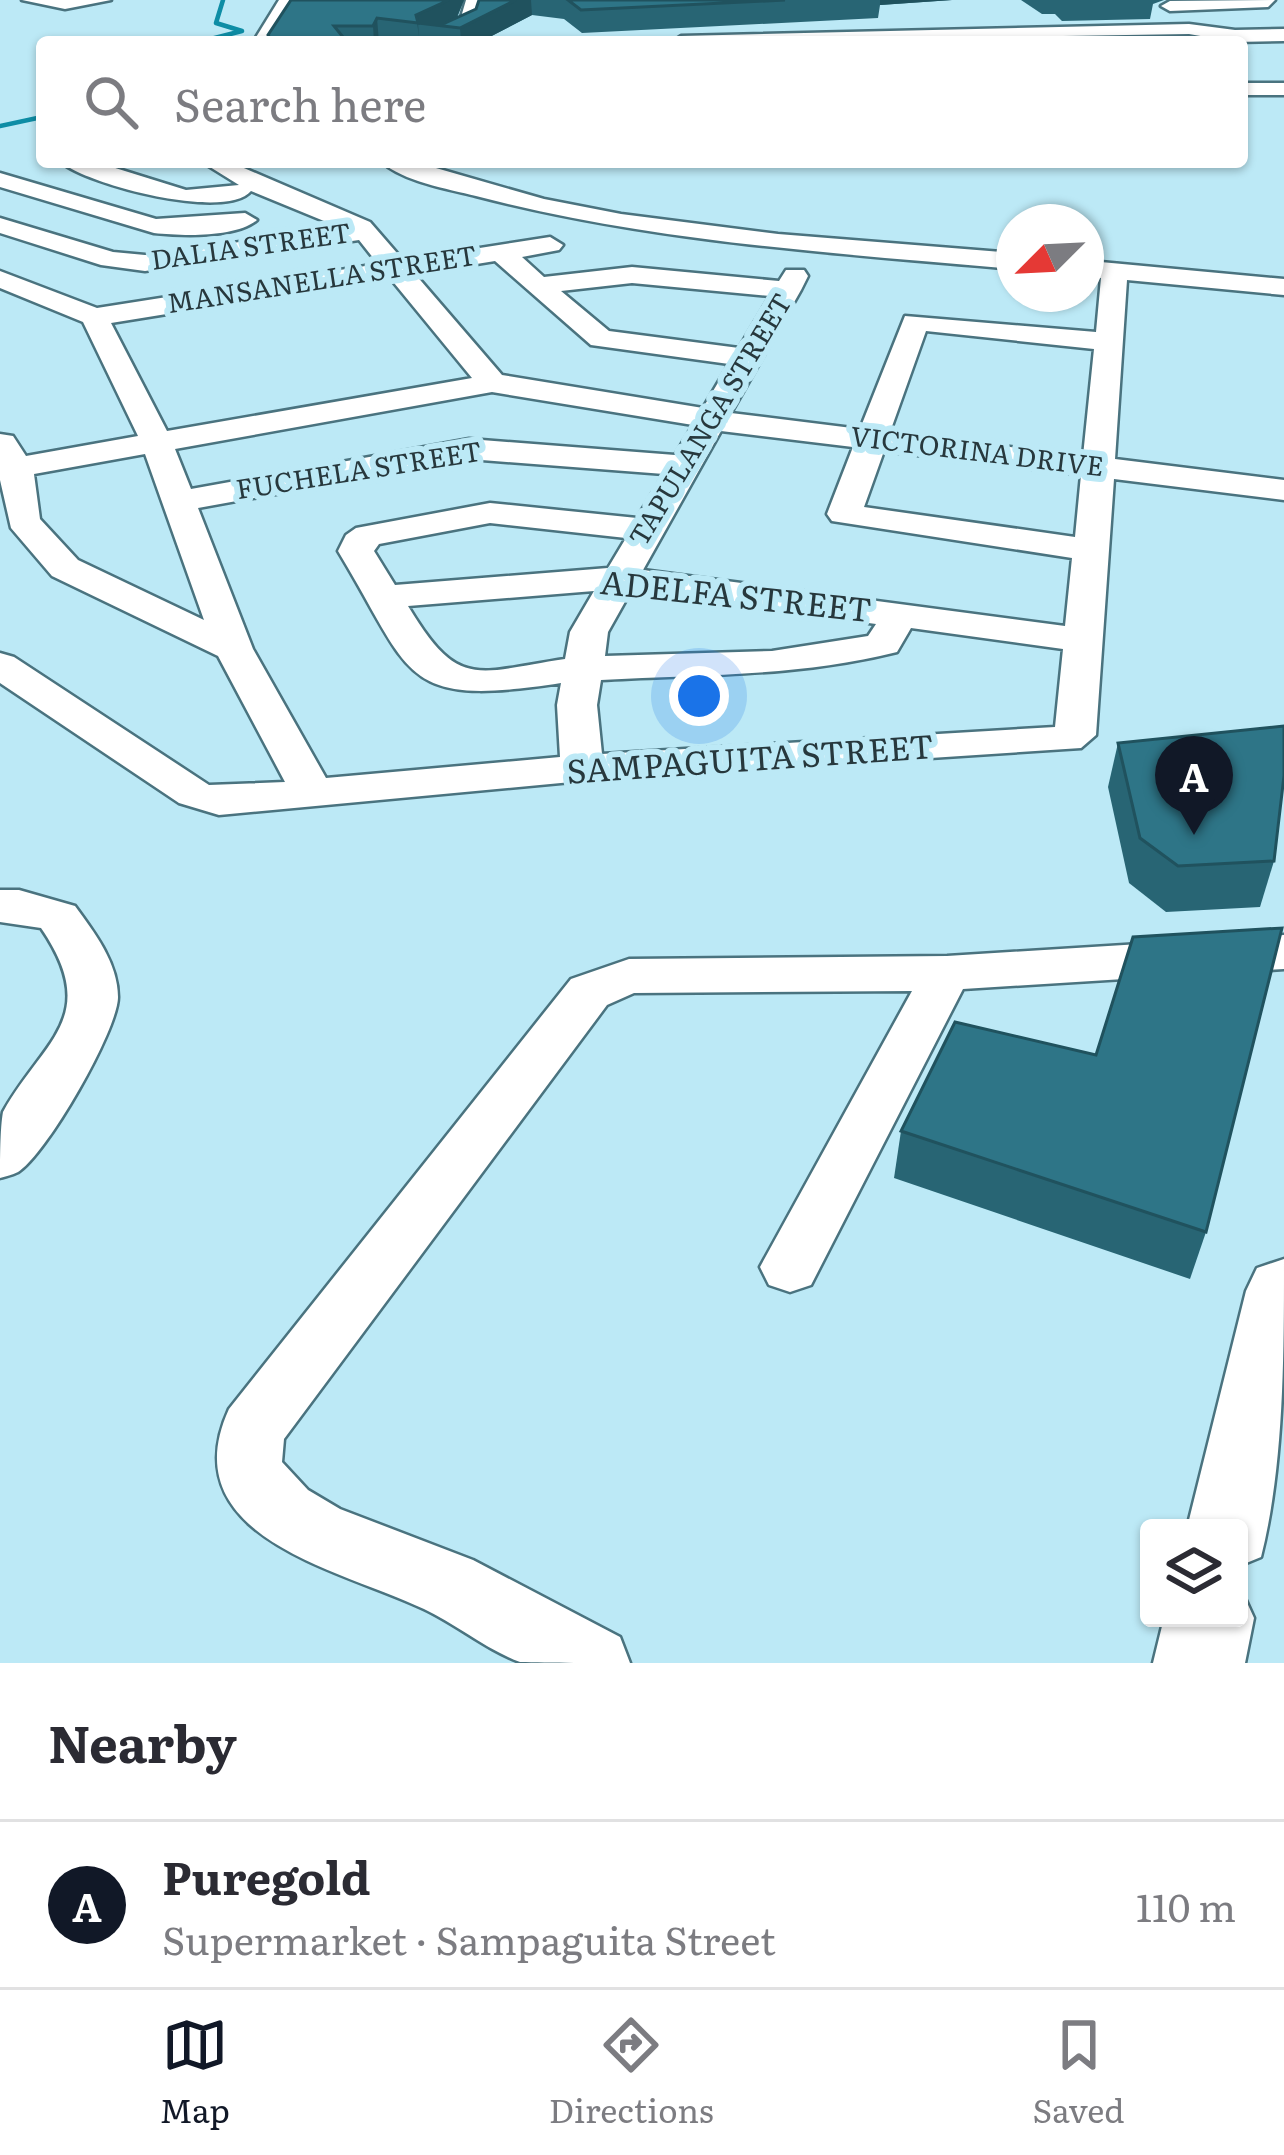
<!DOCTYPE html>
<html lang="en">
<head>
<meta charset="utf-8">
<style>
	body { margin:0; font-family:Literata,serif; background:#f7f7f7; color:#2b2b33 }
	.controls { position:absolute; right:36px; bottom:36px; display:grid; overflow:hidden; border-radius:12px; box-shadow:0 3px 9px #0004 }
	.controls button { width:108px; height:108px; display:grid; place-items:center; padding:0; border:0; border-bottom:3px solid #e1e1e2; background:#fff; color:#2b2b33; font:60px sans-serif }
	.compass { position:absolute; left:996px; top:204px; width:108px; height:108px; border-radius:50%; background:#fff; box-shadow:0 3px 9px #0004; rotate:246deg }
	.you { position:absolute; left:699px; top:696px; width:42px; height:42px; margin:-30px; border:9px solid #fff; border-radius:50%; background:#1a73e8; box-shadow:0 0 0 18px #1a73e833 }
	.badge { display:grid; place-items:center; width:78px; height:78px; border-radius:50%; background:#111827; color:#fff; font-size:39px; font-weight:700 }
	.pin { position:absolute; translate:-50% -99px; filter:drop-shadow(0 3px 6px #0008) }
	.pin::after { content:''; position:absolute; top:63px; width:42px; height:36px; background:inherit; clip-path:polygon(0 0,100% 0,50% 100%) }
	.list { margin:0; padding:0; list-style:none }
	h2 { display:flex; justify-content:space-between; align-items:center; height:156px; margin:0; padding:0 48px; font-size:51px }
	h2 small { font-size:39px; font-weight:400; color:#7c7c81 }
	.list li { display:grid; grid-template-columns:78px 1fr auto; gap:36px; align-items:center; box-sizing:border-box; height:168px; padding:0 48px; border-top:3px solid #e1e1e2 }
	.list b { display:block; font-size:45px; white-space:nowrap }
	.list p { margin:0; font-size:39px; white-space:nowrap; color:#7c7c81 }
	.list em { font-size:39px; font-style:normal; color:#7c7c81 }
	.icon { flex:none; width:66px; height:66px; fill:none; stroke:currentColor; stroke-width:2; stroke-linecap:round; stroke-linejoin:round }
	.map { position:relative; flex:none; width:1284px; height:1663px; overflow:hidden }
	.search { position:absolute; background:#fff; box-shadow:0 3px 9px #0004; left:36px; right:36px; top:36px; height:132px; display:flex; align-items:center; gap:30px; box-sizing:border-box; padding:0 42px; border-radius:12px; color:#7c7c81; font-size:45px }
	.sheet { height:324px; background:#fff }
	nav { display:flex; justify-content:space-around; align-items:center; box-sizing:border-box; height:168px; border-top:3px solid #e1e1e2; background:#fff; font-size:33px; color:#7c7c81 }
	nav a { display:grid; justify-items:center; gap:6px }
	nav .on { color:#111827 }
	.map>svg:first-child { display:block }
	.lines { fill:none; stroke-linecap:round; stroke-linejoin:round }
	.stream { stroke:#0e8da5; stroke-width:4.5 }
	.minor-casing { stroke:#4a737f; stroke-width:5 }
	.major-casing { stroke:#4a737f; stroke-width:5 }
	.minor { fill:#fff; fill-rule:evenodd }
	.major { fill:#fff; fill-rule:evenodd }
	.wall { fill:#286574 }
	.shaded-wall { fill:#20525e }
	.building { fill:#2e7587; stroke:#20525e; stroke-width:3 }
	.labels { text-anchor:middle; stroke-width:12; stroke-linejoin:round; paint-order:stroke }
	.far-street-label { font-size:27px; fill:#27383d; stroke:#bce9f6 }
	.street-label { font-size:33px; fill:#27383d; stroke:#bce9f6 }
</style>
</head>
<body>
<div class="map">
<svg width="1284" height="1663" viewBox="0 0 1284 1663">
	<rect width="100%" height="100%" fill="#bce9f6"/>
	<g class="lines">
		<g class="stream">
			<polyline points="199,42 242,31 216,23 223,0"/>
			<polyline points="0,126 42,117"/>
		</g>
		<g class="minor-casing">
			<g id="minor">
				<polygon points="22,0 111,0 65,9"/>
				<polygon points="279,0 297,0 271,42 253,42"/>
				<polygon points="466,0 484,0 473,31 445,42 420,42 459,24"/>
				<polygon points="1275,0 1268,7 1170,11 1161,6 1170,1"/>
				<polygon points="1189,24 1235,30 1284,29 1284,41 1235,42 1189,34 672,42 681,36"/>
				<rect x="1242" y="83" width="42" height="12"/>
				<path d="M61,162H96L186,190L239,185L202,162H230L370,222L403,260L550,237L563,245L559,250L522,257L544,277L632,267L779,281L786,270H804L808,276L801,290L731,413L860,429L905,316L1096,332L1101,278L1086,276L1090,261L1284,279V295L1127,280L1115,459L1284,480V500L1114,479L1096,735L1081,748L582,781L219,815L179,803L0,683V653L14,657L209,785L285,782L218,656L52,576L11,528L0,480V434L13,436L26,456L138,436L83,322L0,288V271L97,308L378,264L359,240L145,271L101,265L0,233V218L113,252L145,255L341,228L251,191C226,221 88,185 61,162ZM495,261L591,345L729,364L703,408L502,375L415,274ZM390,278L472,378L167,431L111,323ZM632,283L770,296L739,348L609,331L561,291ZM926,331L1094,349L1083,456L890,432ZM492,392L693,425L675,455L469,439L191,489L175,449ZM721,431L853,447L827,514L832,521L1072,558L1065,626L643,570ZM884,451L1081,475L1075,537L864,507ZM145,454L204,620L78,560L40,519L34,474ZM469,459L664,474L637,518L490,503L356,528L346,535L338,551C414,676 399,708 561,683L557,705L560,757L326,778L253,649L198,508ZM490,523L626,538L608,568L395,585L374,551L379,544ZM594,591L570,632L565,659C476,672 459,691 408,606ZM631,591L876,624L868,636L772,651L605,656L608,632ZM911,628L1063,649L1055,727L602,754L597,705L601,680C702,674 798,677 897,652Z"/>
				<path d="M382,162H415L544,199L621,214L778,234L1014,253V269C833,253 653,242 476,196C448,189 402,181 382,162Z"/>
				<path d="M0,173L156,219L245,213L257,220C235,238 183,236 154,233L0,187Z"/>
				<path d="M0,890H19L75,906C94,932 118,963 118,997C118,1030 46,1155 18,1172C12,1175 6,1176 0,1178C0,1160 0,1128 3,1112C42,1041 103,1018 41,928L0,922Z"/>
				<path d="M1284,935V969L963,989L811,1285L790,1292L769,1285L760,1267L912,991L634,993L607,1005L284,1439L282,1462L308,1490L340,1509L473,1560L620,1637L630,1663C602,1663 546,1663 520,1662C487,1650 456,1624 424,1609C343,1570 170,1538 229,1409L571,979L629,959L947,956Z"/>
			</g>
		</g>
		<g class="major-casing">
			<g id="major">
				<path d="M1284,1259C1284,1356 1284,1466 1261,1557L1239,1566V1528H1187L1246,1291L1257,1268Z"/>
				<polygon points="1239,1585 1254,1618 1245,1663 1153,1663 1164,1618 1239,1618"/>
			</g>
		</g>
		<use href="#minor" class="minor"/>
		<use href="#major" class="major"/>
	</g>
	<g class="wall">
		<polygon points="464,0 457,18 476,9 479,0 952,0 880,5 878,18 582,33 564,19 532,15 480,42 420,42 419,37 420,42 269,42 268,35"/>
		<polygon points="1021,0 1164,0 1153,4 1150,19 1062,21 1055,14 1042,14"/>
		<polygon points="1118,743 1274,861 1260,907 1166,912 1129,883 1108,787"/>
		<polygon points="1096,1055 1206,1232 1190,1279 894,1178 901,1131"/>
	</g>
	<g class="shaded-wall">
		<polygon points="449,0 464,0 455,21 444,26 418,23 419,37 416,15"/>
		<polygon points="516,0 531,0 532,15 480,42 461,42 460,28"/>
		<polygon points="880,0 952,0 880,5"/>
		<polygon points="377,18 379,42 374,42 373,26"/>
	</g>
	<g class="building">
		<polygon points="291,0 449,0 416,15 418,23 377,18 373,26 334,26 347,42 273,42 268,35"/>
		<polygon points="479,0 516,0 460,28 418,23 445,23 476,9"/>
		<polygon points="568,0 785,0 581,10"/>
		<polygon points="1284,726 1284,776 1274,861 1178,866 1140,838 1118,743"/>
		<polygon points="1282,928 1206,1232 901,1131 955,1022 1096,1055 1133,937"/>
	</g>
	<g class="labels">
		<g class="far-street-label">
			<text transform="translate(251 247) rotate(-8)" y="9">DALIA STREET</text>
			<text transform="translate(322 280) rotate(-9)" y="9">MANSANELLA STREET</text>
			<text transform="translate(711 420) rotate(-59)" y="9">TAPULANGA STREET</text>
			<text transform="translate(977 452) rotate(7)" y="9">VICTORINA DRIVE</text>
			<text transform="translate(359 471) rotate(-9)" y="9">FUCHELA STREET</text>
		</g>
		<g class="street-label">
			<text transform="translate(736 596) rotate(6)" y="12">ADELFA STREET</text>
			<text transform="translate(750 759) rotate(-4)" y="12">SAMPAGUITA STREET</text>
		</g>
	</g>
</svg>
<div class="controls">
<button><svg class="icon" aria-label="layers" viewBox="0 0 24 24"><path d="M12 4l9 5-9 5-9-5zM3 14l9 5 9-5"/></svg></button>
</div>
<svg class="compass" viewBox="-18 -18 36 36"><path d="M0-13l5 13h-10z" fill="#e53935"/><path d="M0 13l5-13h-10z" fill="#7c7c81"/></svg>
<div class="you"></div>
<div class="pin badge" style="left:1194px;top:835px">A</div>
<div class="search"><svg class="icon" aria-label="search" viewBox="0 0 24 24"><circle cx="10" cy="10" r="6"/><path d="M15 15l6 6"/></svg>Search here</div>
</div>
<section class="sheet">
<h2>Nearby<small></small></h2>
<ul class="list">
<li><span class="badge">A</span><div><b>Puregold</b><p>Supermarket · Sampaguita Street</p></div><em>110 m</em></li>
</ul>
</section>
<nav>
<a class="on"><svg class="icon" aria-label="map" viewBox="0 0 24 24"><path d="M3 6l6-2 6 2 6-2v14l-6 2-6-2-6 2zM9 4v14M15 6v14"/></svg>Map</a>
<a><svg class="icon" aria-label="directions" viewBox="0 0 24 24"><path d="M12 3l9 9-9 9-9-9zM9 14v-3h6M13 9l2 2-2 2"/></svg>Directions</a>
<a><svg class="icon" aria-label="saved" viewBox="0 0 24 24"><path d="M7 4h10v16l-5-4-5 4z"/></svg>Saved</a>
</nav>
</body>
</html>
